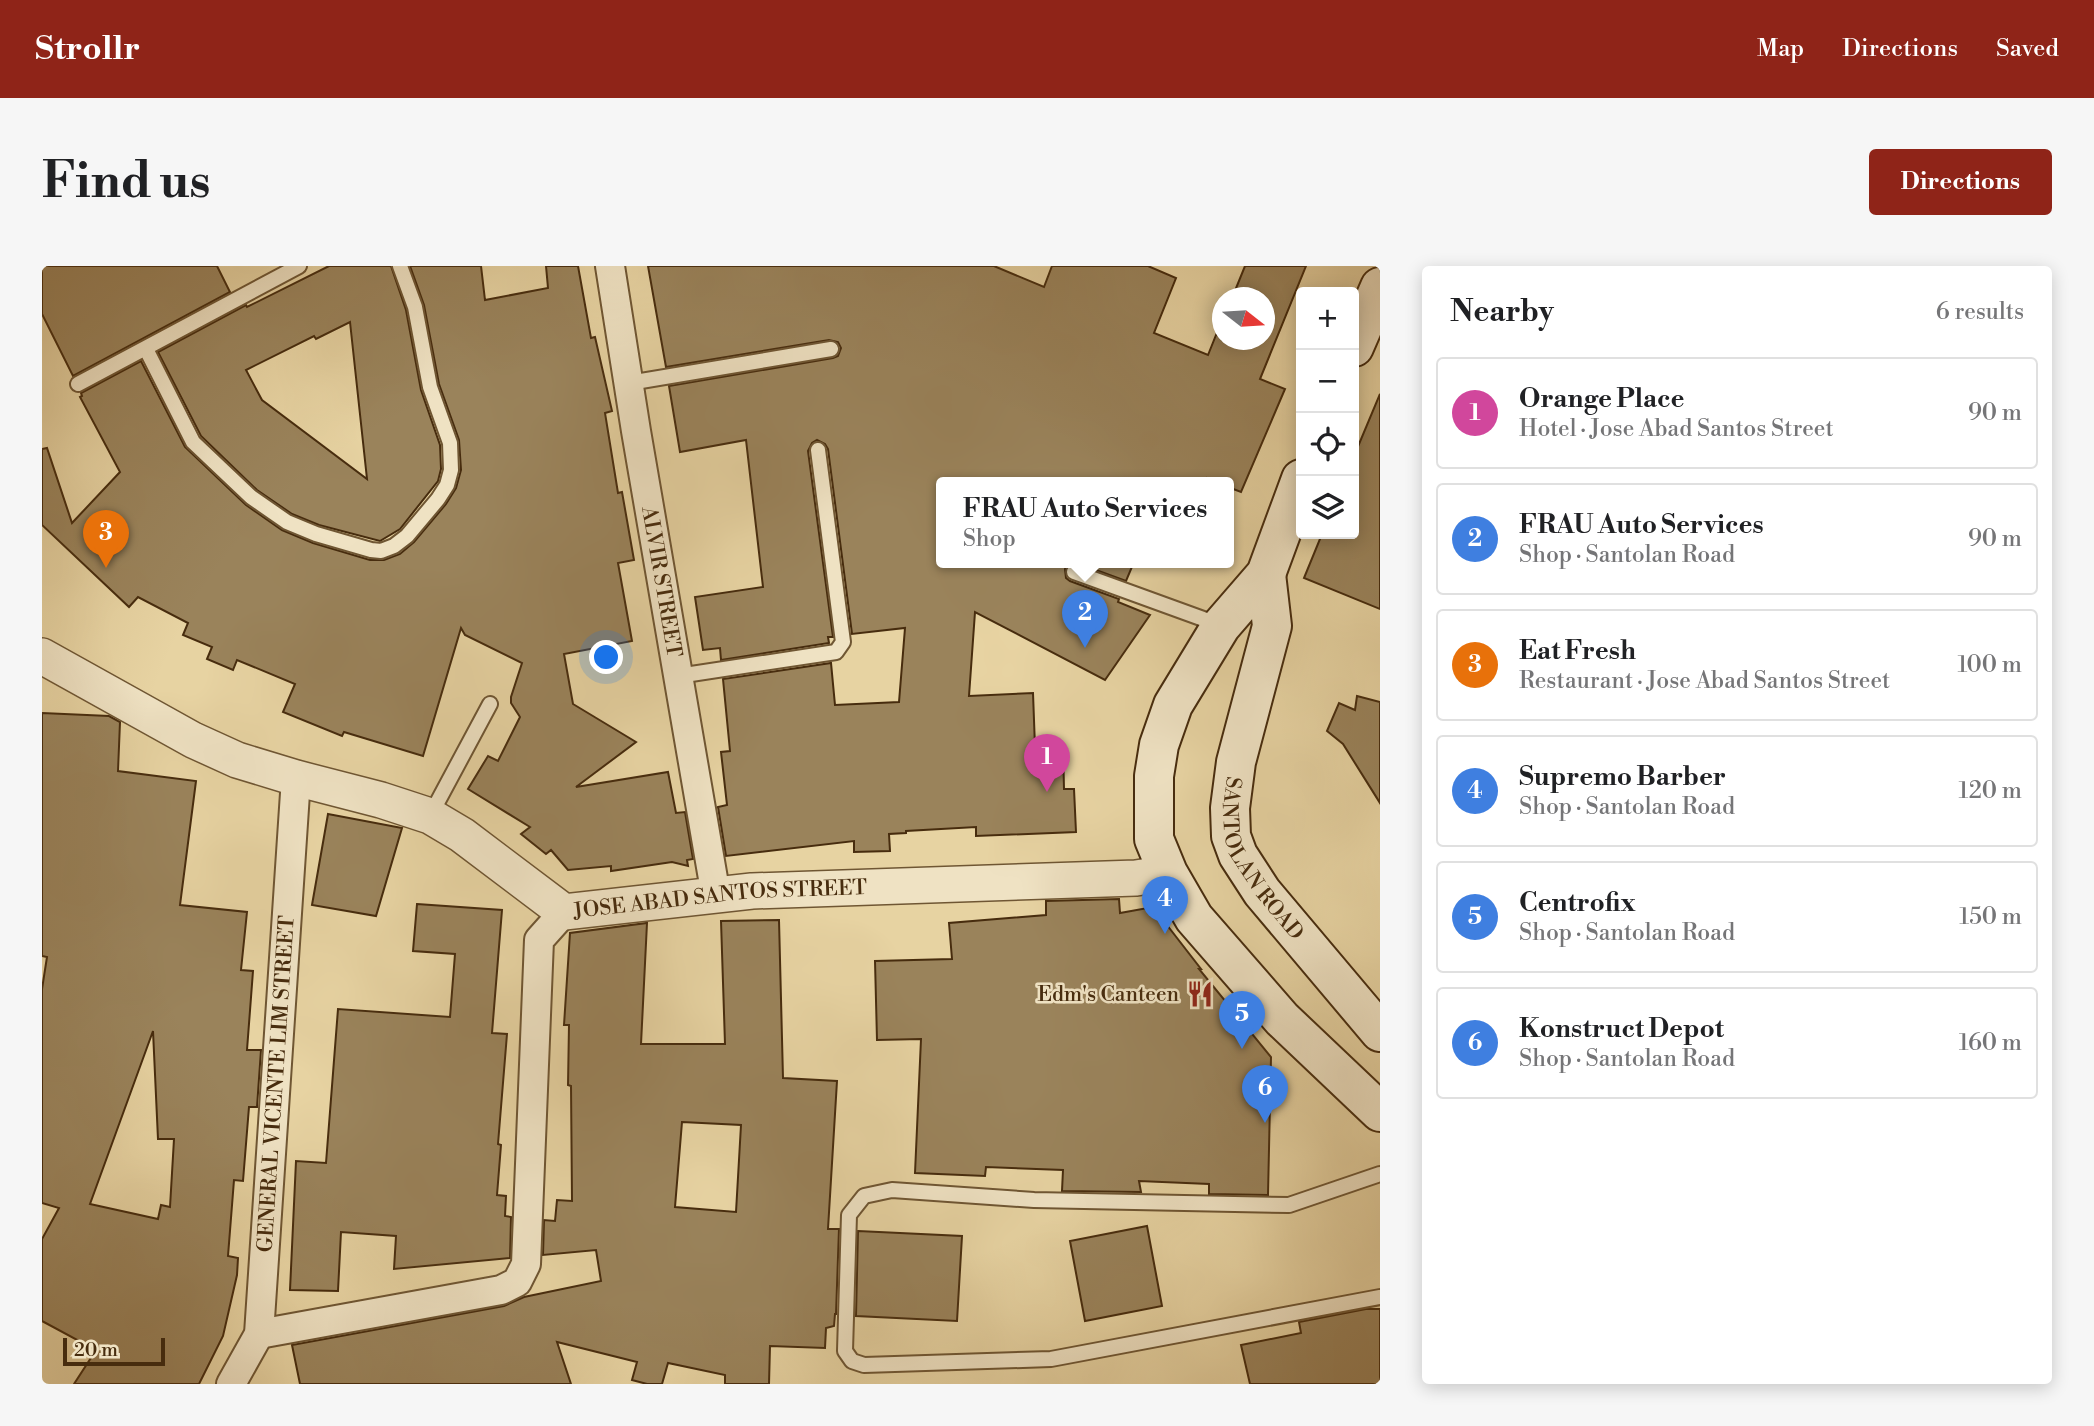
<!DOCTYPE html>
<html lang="en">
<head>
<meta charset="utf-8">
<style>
	body { margin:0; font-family:"Libre Bodoni",serif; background:#f6f6f6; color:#202124 }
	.controls { position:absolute; right:21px; top:21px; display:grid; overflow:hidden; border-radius:7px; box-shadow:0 4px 18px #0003 }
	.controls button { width:63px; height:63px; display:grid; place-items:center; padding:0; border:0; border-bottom:2px solid #e0e0e0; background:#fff; color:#202124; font:35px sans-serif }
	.compass { position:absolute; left:1170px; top:21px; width:63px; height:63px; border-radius:50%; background:#fff; box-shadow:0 4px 18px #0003; rotate:107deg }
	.scale { position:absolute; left:21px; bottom:18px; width:102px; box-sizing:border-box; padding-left:7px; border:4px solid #472c0e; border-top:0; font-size:19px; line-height:24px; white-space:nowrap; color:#472c0e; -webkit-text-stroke:5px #efe2c3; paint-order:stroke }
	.you { position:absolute; left:565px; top:392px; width:24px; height:24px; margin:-18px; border:5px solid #fff; border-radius:50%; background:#1a73e8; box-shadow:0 0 0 10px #1a73e833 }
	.badge { display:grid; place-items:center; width:46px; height:46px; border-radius:50%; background:#8f2418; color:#fff; font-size:23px; font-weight:700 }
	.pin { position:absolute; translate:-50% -58px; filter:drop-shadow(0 2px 4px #0008) }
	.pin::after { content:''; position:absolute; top:37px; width:24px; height:21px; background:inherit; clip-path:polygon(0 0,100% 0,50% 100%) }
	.popup { position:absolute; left:894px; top:211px; width:298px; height:91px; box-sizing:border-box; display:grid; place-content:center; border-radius:7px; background:#fff; filter:drop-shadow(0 2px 5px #0005); font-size:23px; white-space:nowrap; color:#757577 }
	.popup b { font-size:26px; color:#202124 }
	.popup::after { content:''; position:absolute; left:50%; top:100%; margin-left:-14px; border:14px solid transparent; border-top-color:#fff }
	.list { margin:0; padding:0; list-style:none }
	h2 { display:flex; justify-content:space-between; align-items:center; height:91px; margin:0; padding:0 28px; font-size:30px }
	h2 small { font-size:23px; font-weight:400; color:#757577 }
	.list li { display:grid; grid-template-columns:46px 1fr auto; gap:21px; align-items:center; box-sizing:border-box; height:112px; margin:0 14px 14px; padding:0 14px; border:2px solid #e0e0e0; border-radius:7px }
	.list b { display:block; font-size:26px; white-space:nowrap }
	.list p { margin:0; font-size:23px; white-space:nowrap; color:#757577 }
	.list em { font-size:23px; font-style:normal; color:#757577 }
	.icon { flex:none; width:38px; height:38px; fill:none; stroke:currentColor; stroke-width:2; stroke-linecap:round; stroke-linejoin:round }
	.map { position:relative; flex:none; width:1338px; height:1118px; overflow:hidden; border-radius:7px }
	header { display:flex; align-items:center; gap:42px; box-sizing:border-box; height:98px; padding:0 35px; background:#8f2418; color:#fff }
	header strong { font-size:33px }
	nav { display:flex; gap:38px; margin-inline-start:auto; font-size:24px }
	.intro { display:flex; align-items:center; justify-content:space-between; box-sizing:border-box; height:168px; padding:0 42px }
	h1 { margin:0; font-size:49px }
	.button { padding:18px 32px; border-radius:7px; background:#8f2418; color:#fff; font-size:24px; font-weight:700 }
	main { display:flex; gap:42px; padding:0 42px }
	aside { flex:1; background:#fff; border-radius:7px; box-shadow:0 4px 18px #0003 }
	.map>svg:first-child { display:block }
	.building { fill:#9a835b; stroke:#472c0e; stroke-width:2; fill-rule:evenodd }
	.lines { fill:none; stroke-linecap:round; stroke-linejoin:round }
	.service-casing { stroke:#6f5633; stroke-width:18 }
	.minor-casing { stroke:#6f5633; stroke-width:32 }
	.tertiary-casing { stroke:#6f5633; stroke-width:38 }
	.secondary-casing { stroke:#472c0e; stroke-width:42 }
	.service { stroke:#efe2c3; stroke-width:14 }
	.minor { stroke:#efe2c3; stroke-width:28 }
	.tertiary { stroke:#efe2c3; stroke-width:35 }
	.secondary { stroke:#efe2c3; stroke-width:38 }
	.labels { text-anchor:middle; stroke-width:5; stroke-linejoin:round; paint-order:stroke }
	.street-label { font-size:21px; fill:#472c0e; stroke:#efe2c3 }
	.poi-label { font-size:21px; fill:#472c0e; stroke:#efe2c3; text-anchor:end }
</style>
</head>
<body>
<header>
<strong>Strollr</strong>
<nav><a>Map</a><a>Directions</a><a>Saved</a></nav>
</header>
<div class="intro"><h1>Find us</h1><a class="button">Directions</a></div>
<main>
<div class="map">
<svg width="1338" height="1118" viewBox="0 0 1338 1118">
	<rect width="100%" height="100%" fill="#e7d3a2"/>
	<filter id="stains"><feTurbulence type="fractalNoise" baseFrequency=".00286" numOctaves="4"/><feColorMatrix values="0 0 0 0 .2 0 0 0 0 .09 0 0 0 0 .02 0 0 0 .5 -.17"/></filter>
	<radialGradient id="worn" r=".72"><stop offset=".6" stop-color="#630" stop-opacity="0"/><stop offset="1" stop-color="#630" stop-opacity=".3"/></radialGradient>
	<g class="building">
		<polygon points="0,0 175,0 188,26 31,110 0,48"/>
		<path d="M287,0H349L364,44L379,124L398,179L399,203L396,215L358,263L338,275L277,259L250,248L215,224L159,170L116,86L204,39L205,41ZM308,56L325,213L220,134L204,104L272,70L274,73Z"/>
		<polygon points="368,0 439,0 443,34 506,22 504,0 536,0 549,72 553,71 570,145 563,147 576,227 580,226 592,294 576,297 590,375 522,388 531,438 594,476 534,521 626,506 634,547 643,546 651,593 645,594 646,600 630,596 569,605 569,600 526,604 509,584 504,588 479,568 488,561 426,523 446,490 456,495 478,451 469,437 469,431 480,397 423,369 419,362 381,490 302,466 300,470 241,446 253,418 195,394 191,404 165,393 170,381 141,369 146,357 96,331 87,341 0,259 0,183 5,182 30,257 78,206 38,131 40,130 39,127 99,95 143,181 204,239 240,264 271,277 328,294 342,294 358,288 372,276 404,238 414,222 419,204 417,174 397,118 382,39"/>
		<polygon points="606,0 952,0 1002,21 1010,0 1106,0 1134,12 1112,67 1166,89 1180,54 1180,74 1222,74 1222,32 1190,32 1203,0 1264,0 1218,113 1243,123 1199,226 1186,221 1186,216 1175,216 1165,212 1163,216 900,216 900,296 1092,296 1084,315 1035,297 1026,298 1023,303 1024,312 1028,315 1077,333 1076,336 1108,349 1063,414 933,346 927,430 991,427 993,481 1021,481 1022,523 1032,523 1034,566 934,570 934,561 864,565 864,567 847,568 848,585 812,586 812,575 684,590 676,541 685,539 679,486 688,485 681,413 789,397 793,439 857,436 863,362 810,368 786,183 783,178 775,174 770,177 766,185 791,371 786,371 787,377 679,394 678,382 661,384 653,331 721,321 704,174 638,186 627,120 791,92 796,90 799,82 796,76 787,74 624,101"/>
		<polygon points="1338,128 1338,343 1262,312 1280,268 1312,268 1312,190"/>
		<polygon points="1315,430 1338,436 1338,537 1301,478 1285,465 1297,437 1313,444"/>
		<path d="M0,447L67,450L78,456L76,505L154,515L138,639L205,646L199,704L211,705L205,784H219L215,841H207L201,915L192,914L186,990L196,992L195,1009L181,1070L157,1118H32L54,1084L0,1055V973L17,942L0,937V723L5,691L0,690ZM111,765L116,873H132L128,941L119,939L116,953L48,938Z"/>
		<polygon points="286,548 360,562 334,650 270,639"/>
		<polygon points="1077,633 1078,647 1111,641 1159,703 1157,703 1229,791 1226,929 1167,928 1167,918 1097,915 1099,926 1020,925 1021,904 944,901 943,910 873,907 879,773 835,774 833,695 910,693 907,657 1004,649 1004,635"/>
		<polygon points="375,638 460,644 450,767 465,768 456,878 459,879 455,929 464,930 463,950 469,951 468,992 352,1003 354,970 299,966 296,1025 248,1024 254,895 284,897 296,743 408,751 413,688 371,685"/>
		<path d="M737,654L741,812L795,815L786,963H797L794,1048H793L792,1060L784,1062L783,1082L728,1080L727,1118H683V1109L626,1097L620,1118H605L590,1114L595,1096L515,1076L529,1118H258L250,1079L462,1040L482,1031L559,1015L554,984L501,989L502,954L513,955L515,934L530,935L529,820L526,819L527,759H522L528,667L605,657L599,778H683L679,655ZM640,856L699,859L694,946L633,941Z"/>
		<polygon points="1105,960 1120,1040 1043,1055 1028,975"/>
		<polygon points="816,965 920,970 915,1055 814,1050"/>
		<polygon points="1324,1043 1338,1043 1338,1118 1208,1118 1199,1079 1259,1067 1257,1056"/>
	</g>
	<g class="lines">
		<g class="service-casing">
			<g id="service">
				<polyline points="104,83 151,176 209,231 245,256 274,268 329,284 339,285 352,280 365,270 396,233 405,219 409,204 408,177 388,121 373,41 358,0"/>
				<polyline points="587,117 789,83"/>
				<polyline points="36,118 257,0"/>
				<polyline points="1032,306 1178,359"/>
				<polyline points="636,410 794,386 801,376 776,184"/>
				<polyline points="388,550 448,438"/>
				<polyline points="1338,908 1247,939 992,934 850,924 822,930 807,949 803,1085 810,1095 822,1099 1009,1093 1338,1031"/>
			</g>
		</g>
		<g class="minor-casing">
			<g id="minor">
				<path id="s1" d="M568,0L594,165L674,630"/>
				<polyline points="217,1068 459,1024 475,1016 484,998 497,674 522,646"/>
				<path id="s2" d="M189,1118L217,1068L254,512"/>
			</g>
		</g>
		<g class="tertiary-casing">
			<g id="tertiary">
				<path id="s3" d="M0,390L151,474L195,494L254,512L339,534L388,550L420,569L522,646L710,625L1094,612L1126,607"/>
			</g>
		</g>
		<g class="secondary-casing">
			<g id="secondary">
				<polyline points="1312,81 1338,21"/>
				<polyline points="1259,213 1224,308 1179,360 1131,439 1117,479 1112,510 1112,573 1126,607 1152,652 1240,753 1338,846"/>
				<path id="s4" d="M1224,308L1230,360L1194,496L1188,542L1189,570L1196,589L1220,626L1338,766"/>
			</g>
		</g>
		<use href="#service" class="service"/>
		<use href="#minor" class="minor"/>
		<use href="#tertiary" class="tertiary"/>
		<use href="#secondary" class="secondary"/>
	</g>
	<defs>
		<g id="restaurant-bare" transform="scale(2.1)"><path d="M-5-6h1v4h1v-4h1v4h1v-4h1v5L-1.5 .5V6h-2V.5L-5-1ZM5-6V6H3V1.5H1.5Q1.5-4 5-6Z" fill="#8f2418" stroke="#efe2c3" stroke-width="2.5" paint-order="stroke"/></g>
	</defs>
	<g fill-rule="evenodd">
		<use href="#restaurant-bare" x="1158" y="728"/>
	</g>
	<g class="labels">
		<g class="street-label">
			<text dy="7" stroke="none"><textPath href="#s1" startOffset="320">ALVIR STREET</textPath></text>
			<text dy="7" stroke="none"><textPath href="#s4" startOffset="299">SANTOLAN ROAD</textPath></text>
			<text dy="7" stroke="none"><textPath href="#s3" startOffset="744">JOSE ABAD SANTOS STREET</textPath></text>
			<text dy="7" stroke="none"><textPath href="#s2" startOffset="308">GENERAL VICENTE LIM STREET</textPath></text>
		</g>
		<g class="poi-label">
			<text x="1137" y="735">Edm's Canteen</text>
		</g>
	</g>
	<rect width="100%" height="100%" filter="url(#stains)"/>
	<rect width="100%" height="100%" fill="url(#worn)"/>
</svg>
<div class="controls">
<button>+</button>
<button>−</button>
<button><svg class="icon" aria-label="locate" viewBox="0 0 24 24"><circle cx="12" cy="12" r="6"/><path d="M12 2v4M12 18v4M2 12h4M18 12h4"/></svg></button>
<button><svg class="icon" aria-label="layers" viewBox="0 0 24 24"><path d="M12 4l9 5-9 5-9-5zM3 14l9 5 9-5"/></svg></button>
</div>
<svg class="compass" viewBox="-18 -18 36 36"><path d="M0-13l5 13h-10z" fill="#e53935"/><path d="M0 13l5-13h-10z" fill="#757577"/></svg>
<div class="scale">20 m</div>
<div class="you"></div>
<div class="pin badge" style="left:1005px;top:526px;background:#d1479c">1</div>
<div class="pin badge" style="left:1043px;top:382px;background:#3f7fe0">2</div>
<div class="popup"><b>FRAU Auto Services</b>Shop</div>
<div class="pin badge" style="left:64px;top:302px;background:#e8710a">3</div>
<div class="pin badge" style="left:1123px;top:668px;background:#3f7fe0">4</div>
<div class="pin badge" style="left:1200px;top:783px;background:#3f7fe0">5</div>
<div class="pin badge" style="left:1223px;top:857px;background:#3f7fe0">6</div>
</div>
<aside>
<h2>Nearby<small>6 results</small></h2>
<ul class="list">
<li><span class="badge" style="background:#d1479c">1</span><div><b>Orange Place</b><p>Hotel · Jose Abad Santos Street</p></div><em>90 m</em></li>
<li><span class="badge" style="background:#3f7fe0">2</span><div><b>FRAU Auto Services</b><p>Shop · Santolan Road</p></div><em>90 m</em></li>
<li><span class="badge" style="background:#e8710a">3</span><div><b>Eat Fresh</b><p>Restaurant · Jose Abad Santos Street</p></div><em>100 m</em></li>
<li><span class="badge" style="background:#3f7fe0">4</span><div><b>Supremo Barber</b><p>Shop · Santolan Road</p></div><em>120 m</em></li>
<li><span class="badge" style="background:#3f7fe0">5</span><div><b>Centrofix</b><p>Shop · Santolan Road</p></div><em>150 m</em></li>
<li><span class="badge" style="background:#3f7fe0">6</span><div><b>Konstruct Depot</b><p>Shop · Santolan Road</p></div><em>160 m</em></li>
</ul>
</aside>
</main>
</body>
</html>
